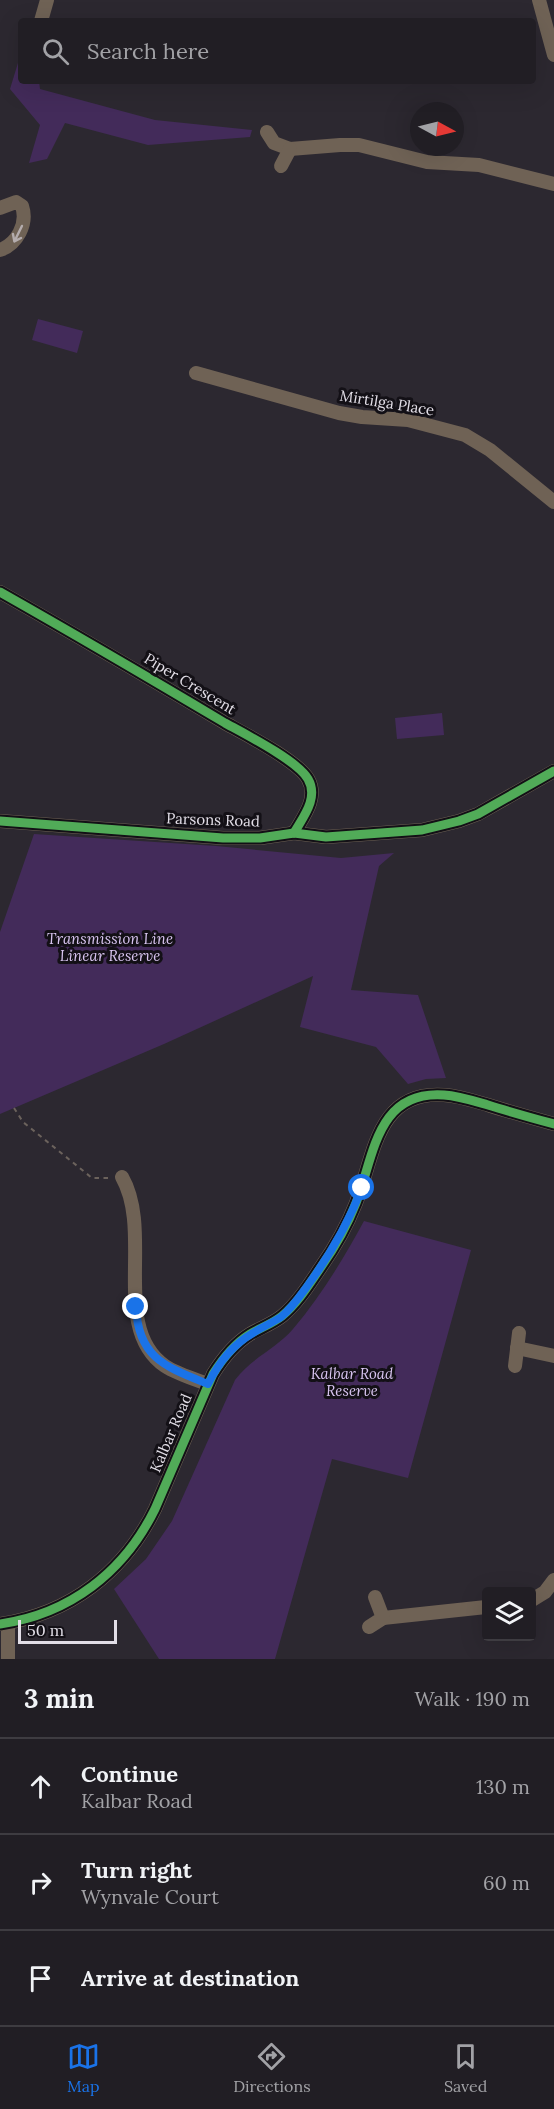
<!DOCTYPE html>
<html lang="en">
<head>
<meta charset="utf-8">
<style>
	body { margin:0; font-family:Lora,serif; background:#29272c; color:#f1f3f6 }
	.controls { position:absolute; right:18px; bottom:18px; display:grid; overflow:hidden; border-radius:6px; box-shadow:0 6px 24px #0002 }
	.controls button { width:54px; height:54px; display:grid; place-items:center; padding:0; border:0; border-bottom:2px solid #3e3c41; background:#211e24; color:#f1f3f6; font:30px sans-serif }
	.compass { position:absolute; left:410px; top:102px; width:54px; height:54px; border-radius:50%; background:#211e24; box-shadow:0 6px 24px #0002; rotate:97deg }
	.scale { position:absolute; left:18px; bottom:15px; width:99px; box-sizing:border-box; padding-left:6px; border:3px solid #e2dee7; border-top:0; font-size:16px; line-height:21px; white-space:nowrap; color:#e2dee7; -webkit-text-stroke:4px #131016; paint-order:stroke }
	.stop { position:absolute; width:18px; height:18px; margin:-14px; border:4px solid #1a73e8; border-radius:50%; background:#fff }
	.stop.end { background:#1a73e8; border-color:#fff; box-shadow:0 2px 6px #0008 }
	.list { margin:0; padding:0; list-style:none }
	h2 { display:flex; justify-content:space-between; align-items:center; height:78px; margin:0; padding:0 24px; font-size:26px }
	h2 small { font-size:20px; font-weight:400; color:#a2a2a6 }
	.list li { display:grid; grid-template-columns:39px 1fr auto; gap:18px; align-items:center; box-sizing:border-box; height:96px; padding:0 24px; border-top:2px solid #3e3c41 }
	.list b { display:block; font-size:22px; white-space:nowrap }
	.list p { margin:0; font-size:20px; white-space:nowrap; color:#a2a2a6 }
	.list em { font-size:20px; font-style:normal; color:#a2a2a6 }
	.icon { flex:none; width:33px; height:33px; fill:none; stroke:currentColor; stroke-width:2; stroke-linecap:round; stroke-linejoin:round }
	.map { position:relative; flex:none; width:554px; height:1659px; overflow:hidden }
	.search { position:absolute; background:#211e24; box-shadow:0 6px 24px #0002; left:18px; right:18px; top:18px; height:66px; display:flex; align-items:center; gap:15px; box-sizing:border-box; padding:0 21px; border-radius:6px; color:#a2a2a6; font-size:22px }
	.sheet { height:366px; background:#211e24 }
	nav { display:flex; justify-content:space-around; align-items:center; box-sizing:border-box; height:84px; border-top:2px solid #3e3c41; background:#211e24; font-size:16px; color:#a2a2a6 }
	nav a { display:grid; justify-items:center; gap:3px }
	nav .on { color:#1a73e8 }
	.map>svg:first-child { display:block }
	.green { fill:#432b5a }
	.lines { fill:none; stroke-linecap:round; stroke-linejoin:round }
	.path { stroke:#6b625c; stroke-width:2; stroke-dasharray:4.5 4.5; stroke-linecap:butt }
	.street { stroke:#6f6255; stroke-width:14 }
	.cycleway-casing { stroke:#131016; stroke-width:13 }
	.cycleway { stroke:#51ab58; stroke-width:9 }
	.oneway { stroke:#b4acad }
	.route { stroke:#1a73e8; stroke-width:8 }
	.labels { text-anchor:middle; stroke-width:6; stroke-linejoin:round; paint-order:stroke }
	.street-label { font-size:15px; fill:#e2dee7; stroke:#131016 }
	.park-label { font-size:15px; font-style:italic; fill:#d8c4f0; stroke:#131016 }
</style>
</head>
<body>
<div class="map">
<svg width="554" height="1659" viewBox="0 0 554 1659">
	<rect width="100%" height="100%" fill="#2c2830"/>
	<g class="green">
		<polygon points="21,53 21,81 39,81 40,89 155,120 252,130 250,137 148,145 65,123 47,159 29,163 40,125 10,89"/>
		<polygon points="38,319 83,331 77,353 32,340"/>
		<polygon points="442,713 444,735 397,739 395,718"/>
		<polygon points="34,834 216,846 341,858 394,853 379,866 351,990 418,995 446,1078 426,1079 408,1084 376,1047 300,1027 313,976 164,1044 0,1114 0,932"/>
		<path d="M364,1221L471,1250L408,1478L332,1459L275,1659H159L114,1589L146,1559L172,1521L235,1380C251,1358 276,1349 293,1329C321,1296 344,1258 364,1221Z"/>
	</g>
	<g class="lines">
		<polyline class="path" points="14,1108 23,1122 92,1178 110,1178"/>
		<g class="street">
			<polyline points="539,0 554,55"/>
			<polyline points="41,21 47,0"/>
			<polyline points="267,132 274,143 290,149 340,145 359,145 427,162 479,165 554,184"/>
			<polyline points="281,166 290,149"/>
			<path d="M0,208L16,202L22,206C28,224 17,244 0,250"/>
			<polyline points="196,373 339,413 362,417 408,420 465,435 490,450 554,502"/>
			<path d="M0,592C76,635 151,679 225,723C245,734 298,761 308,779C319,798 303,817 294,833"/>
			<polyline points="0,821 223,838 260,838 294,833 326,837 422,830 459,821 478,814 554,771"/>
			<path d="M122,1177C154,1233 110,1328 165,1366C177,1374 194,1379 208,1384"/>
			<polyline points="517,1348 554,1356"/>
			<polyline points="515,1366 519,1333"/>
			<polyline points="532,1600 545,1592 554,1580"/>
			<polyline points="383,1618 486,1607"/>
			<polyline points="8,1623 8,1659"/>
			<path d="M0,1624C70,1614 124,1572 155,1509L213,1374C223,1358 234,1344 250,1334C260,1328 272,1324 282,1316C298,1303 310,1283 321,1267C335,1247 347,1226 356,1203C374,1157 376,1090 444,1095C459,1096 474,1101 488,1105C510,1112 532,1118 554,1124"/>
			<polyline points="369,1627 383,1618 375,1597"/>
		</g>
		<g class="cycleway-casing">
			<g id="cycleway">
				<path d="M0,592C76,635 151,679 225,723C245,734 298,761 308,779C319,798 303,817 294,833"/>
				<polyline points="0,821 223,838 260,838 294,833 326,837 422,830 459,821 478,814 554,771"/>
				<path d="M0,1624C70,1614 124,1572 155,1509L213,1374C223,1358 234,1344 250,1334C260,1328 272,1324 282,1316C298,1303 310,1283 321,1267C335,1247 347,1226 356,1203C374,1157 376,1090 444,1095C459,1096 474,1101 488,1105C510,1112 532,1118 554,1124"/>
			</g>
		</g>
		<use href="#cycleway" class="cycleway"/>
	</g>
	<defs><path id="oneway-shaft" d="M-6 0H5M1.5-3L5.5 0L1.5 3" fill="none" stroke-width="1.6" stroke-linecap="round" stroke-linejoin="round" transform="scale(1.5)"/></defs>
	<use class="oneway" href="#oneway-shaft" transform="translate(18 234) rotate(116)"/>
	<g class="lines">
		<path class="route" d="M136,1307C138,1358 166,1367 208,1384C218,1364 232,1345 253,1333C262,1327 272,1323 281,1317C292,1308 300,1296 308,1285C330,1255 348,1224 362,1188"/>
	</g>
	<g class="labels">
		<g class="street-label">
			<text transform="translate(387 403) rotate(9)" y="5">Mirtilga Place</text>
			<text transform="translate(190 684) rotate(31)" y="5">Piper Crescent</text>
			<text transform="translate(213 820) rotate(2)" y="5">Parsons Road</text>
			<text transform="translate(171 1433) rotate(-67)" y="5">Kalbar Road</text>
		</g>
		<g class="park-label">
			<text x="110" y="944">Transmission Line<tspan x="110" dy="17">Linear Reserve</tspan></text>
			<text x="352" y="1379">Kalbar Road<tspan x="352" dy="17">Reserve</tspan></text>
		</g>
	</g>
</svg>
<div class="controls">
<button><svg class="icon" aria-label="layers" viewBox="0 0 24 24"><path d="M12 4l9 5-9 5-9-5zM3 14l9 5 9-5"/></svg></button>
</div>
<svg class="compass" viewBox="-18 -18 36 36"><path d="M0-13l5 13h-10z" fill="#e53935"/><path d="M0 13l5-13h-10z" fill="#a2a2a6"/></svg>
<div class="scale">50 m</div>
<div class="stop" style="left:362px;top:1188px"></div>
<div class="stop end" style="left:136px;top:1307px"></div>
<div class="search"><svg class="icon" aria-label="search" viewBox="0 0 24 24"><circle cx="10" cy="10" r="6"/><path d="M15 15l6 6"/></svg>Search here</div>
</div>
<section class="sheet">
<h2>3 min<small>Walk · 190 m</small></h2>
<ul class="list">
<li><svg class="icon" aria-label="ahead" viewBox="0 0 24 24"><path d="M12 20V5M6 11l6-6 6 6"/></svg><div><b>Continue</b><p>Kalbar Road</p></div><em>130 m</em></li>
<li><svg class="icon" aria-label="right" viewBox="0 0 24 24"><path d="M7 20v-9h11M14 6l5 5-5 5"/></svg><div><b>Turn right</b><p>Wynvale Court</p></div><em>60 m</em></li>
<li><svg class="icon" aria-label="arrive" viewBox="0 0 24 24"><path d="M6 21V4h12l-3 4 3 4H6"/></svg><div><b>Arrive at destination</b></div></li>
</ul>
</section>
<nav>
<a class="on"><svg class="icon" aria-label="map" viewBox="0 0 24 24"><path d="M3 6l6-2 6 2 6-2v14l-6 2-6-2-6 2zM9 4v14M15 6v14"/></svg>Map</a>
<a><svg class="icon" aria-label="directions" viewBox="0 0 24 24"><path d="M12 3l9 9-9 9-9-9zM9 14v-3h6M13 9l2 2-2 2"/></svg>Directions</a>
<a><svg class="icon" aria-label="saved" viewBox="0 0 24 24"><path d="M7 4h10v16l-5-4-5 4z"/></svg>Saved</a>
</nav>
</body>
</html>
